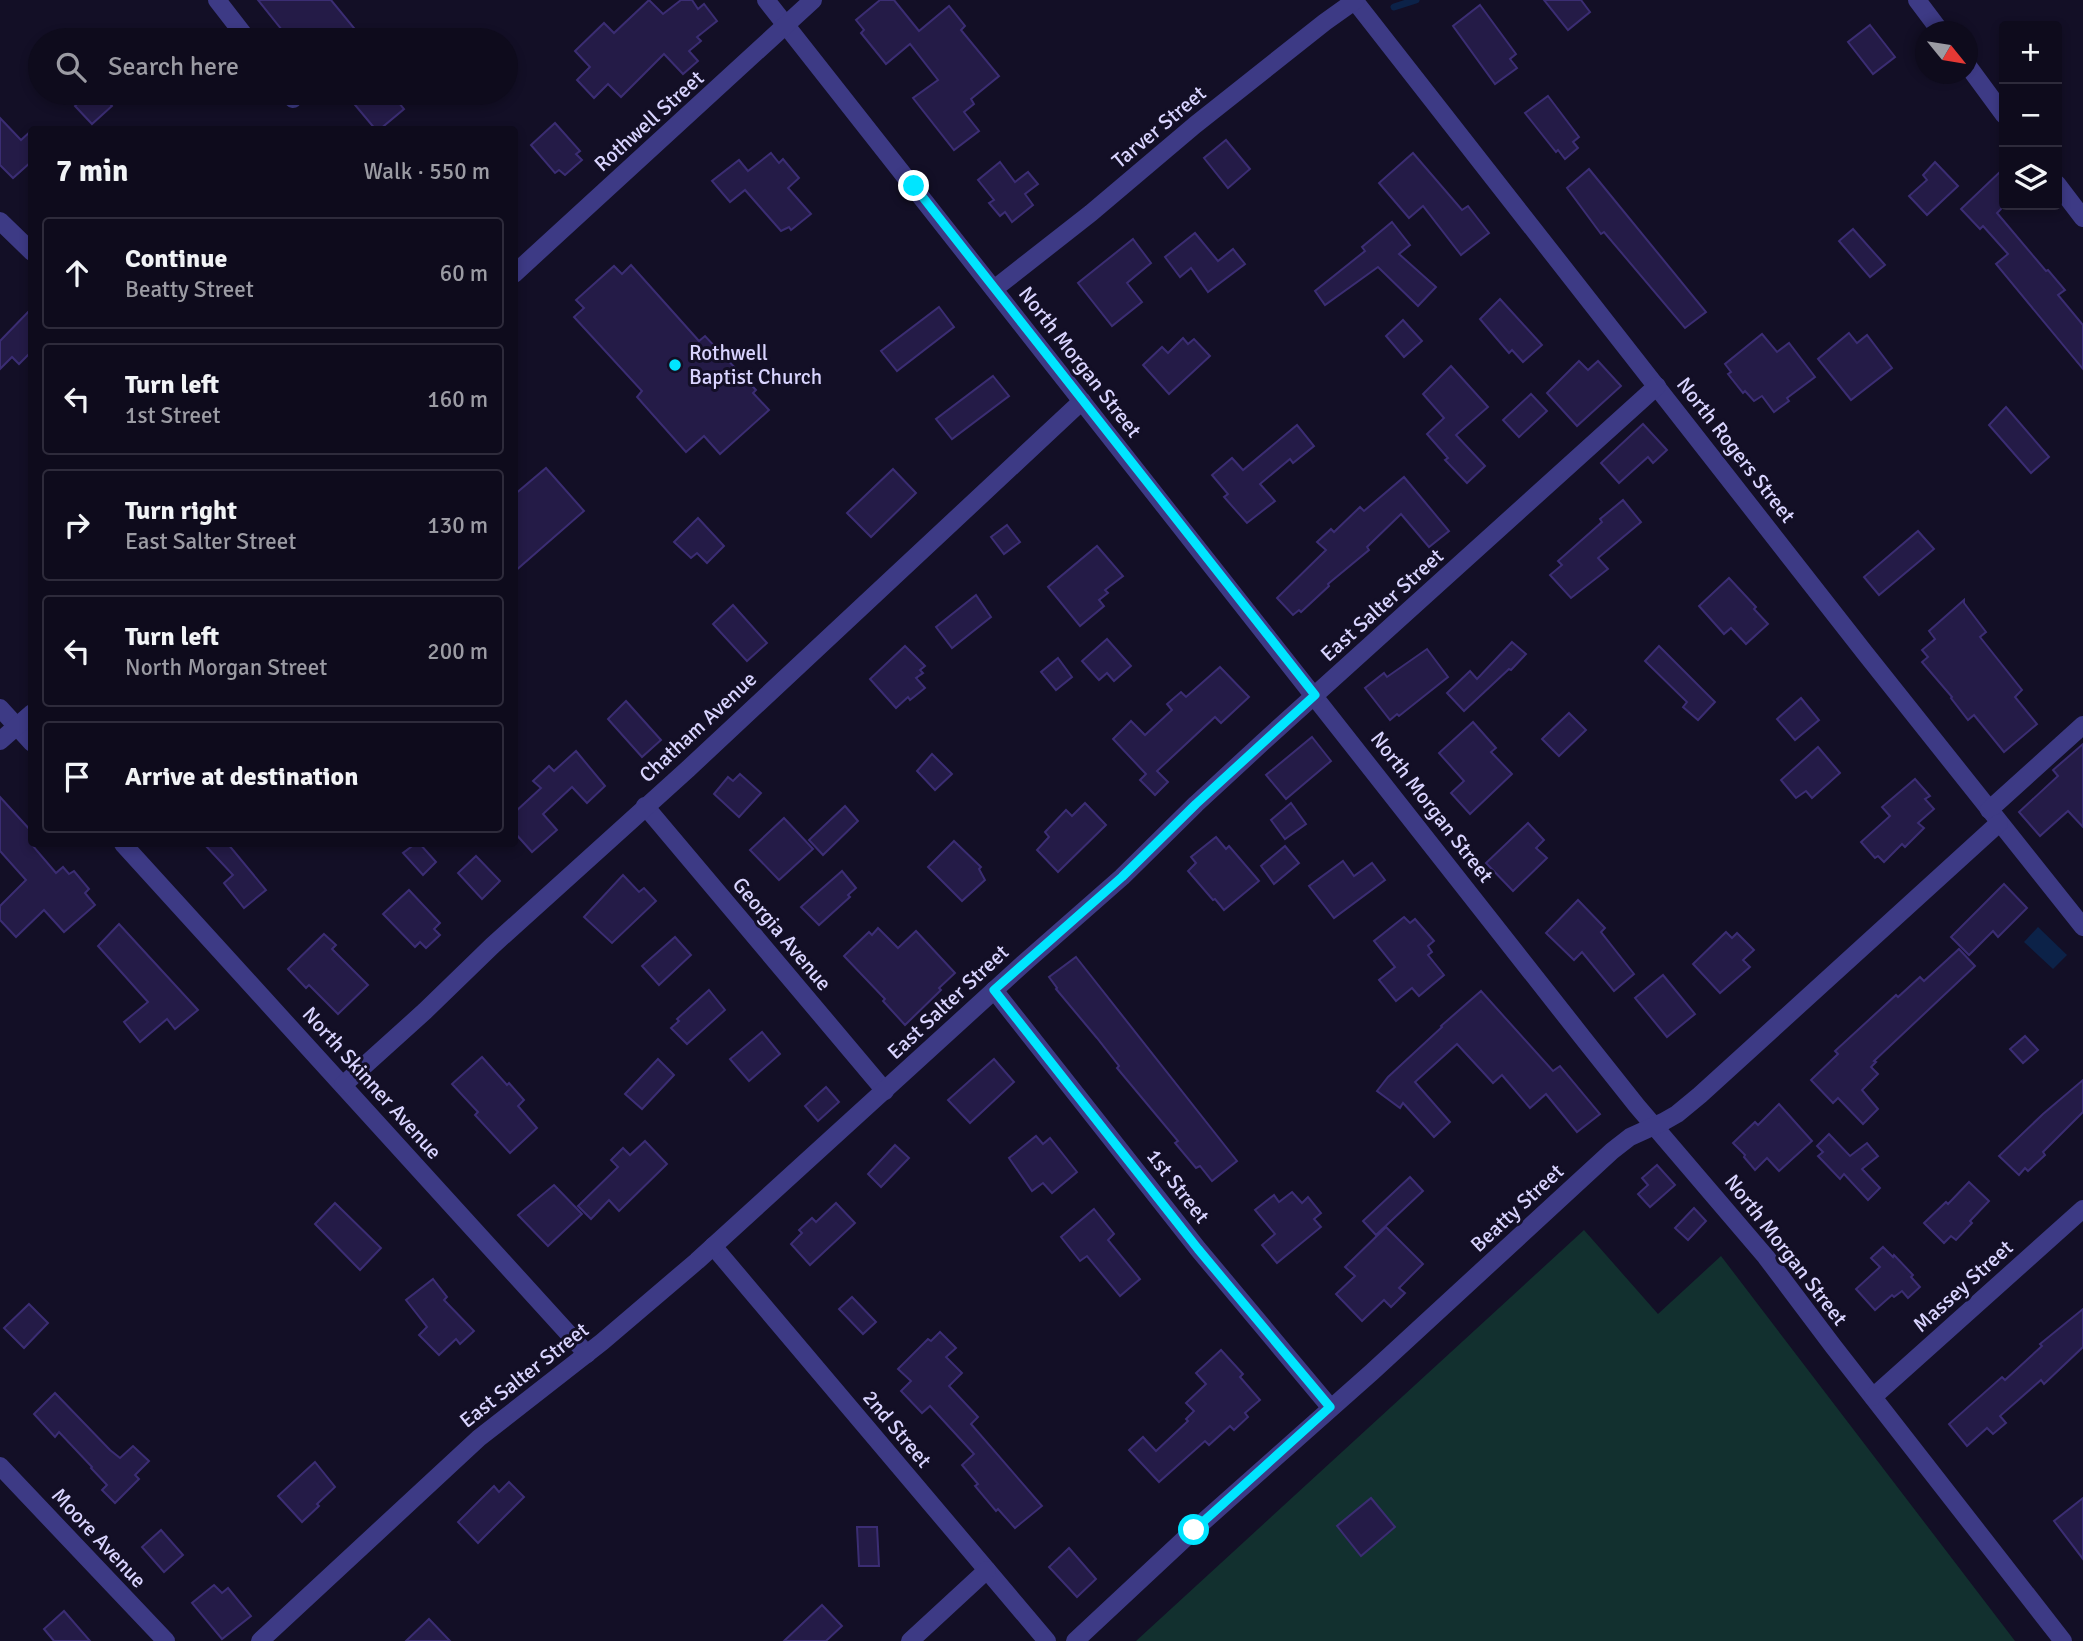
<!DOCTYPE html>
<html lang="en">
<head>
<meta charset="utf-8">
<style>
	body { margin:0; font-family:Signika,sans-serif; background:#171425; color:#f1f3f6 }
	.controls { position:absolute; right:21px; top:21px; display:grid; overflow:hidden; border-radius:7px; box-shadow:0 4px 10px #0003 }
	.controls button { width:63px; height:63px; display:grid; place-items:center; padding:0; border:0; border-bottom:2px solid #2e2b3b; background:#0e0b1c; color:#f1f3f6; font:35px sans-serif }
	.compass { position:absolute; left:1915px; top:21px; width:63px; height:63px; border-radius:50%; background:#0e0b1c; box-shadow:0 4px 10px #0003; rotate:120deg }
	.stop { position:absolute; width:21px; height:21px; margin:-16px; border:5px solid #00e5ff; border-radius:50%; background:#fff }
	.stop.end { background:#00e5ff; border-color:#fff; box-shadow:0 2px 7px #0008 }
	.list { margin:0; padding:0; list-style:none }
	h2 { display:flex; justify-content:space-between; align-items:center; height:91px; margin:0; padding:0 28px; font-size:30px }
	h2 small { font-size:23px; font-weight:400; color:#9b9ba3 }
	.list li { display:grid; grid-template-columns:46px 1fr auto; gap:21px; align-items:center; box-sizing:border-box; height:112px; margin:0 14px 14px; padding:0 14px; border:2px solid #2e2b3b; border-radius:7px }
	.list b { display:block; font-size:26px; white-space:nowrap }
	.list p { margin:0; font-size:23px; white-space:nowrap; color:#9b9ba3 }
	.list em { font-size:23px; font-style:normal; color:#9b9ba3 }
	.icon { flex:none; width:38px; height:38px; fill:none; stroke:currentColor; stroke-width:2; stroke-linecap:round; stroke-linejoin:round }
	.map { position:relative; flex:none; width:2083px; height:1641px; overflow:hidden }
	.search { position:absolute; background:#0e0b1c; box-shadow:0 4px 10px #0003; left:28px; top:28px; width:490px; height:77px; display:flex; align-items:center; gap:18px; box-sizing:border-box; padding:0 24px; border-radius:38px; color:#9b9ba3; font-size:26px }
	.panel { position:absolute; background:#0e0b1c; box-shadow:0 4px 10px #0003; left:28px; top:126px; width:490px; height:721px; border-radius:7px }
	.map>svg:first-child { display:block }
	.green { fill:#12302f }
	.water { fill:#0c2248 }
	.lines { fill:none; stroke-linecap:round; stroke-linejoin:round }
	.stream { stroke:#0c2248; stroke-width:7 }
	.building { fill:#241b47; stroke:#3b2d73; stroke-width:2 }
	.street { stroke:#3d3a85; stroke-width:18 }
	.route { stroke:#00e5ff; stroke-width:9 }
	.poi-dot { fill:#00e5ff; stroke:#130f26; stroke-width:2.5 }
	.labels { text-anchor:middle; stroke-width:6; stroke-linejoin:round; paint-order:stroke }
	.street-label { font-size:21px; fill:#d9d4ff; stroke:#130f26 }
	.poi-label { font-size:21px; fill:#d9d4ff; stroke:#130f26; text-anchor:start }
</style>
</head>
<body>
<div class="map">
<svg width="2083" height="1641" viewBox="0 0 2083 1641">
	<rect width="100%" height="100%" fill="#130f26"/>
	<polygon class="green" points="1584,1230 1658,1314 1721,1256 2015,1641 1136,1641"/>
	<polygon class="water" points="2038,927 2067,955 2053,969 2024,942"/>
	<g class="lines">
		<polyline class="stream" points="1394,7 1416,0"/>
	</g>
	<g class="building">
		<polygon points="258,0 331,0 354,28 338,40 290,40"/>
		<polygon points="649,0 663,14 681,0 692,0 698,9 704,4 717,21 697,37 701,41 689,51 698,61 683,74 664,54 621,97 608,84 594,98 577,80 590,67 575,51 604,23 614,33"/>
		<polygon points="880,0 894,0 919,31 949,6 965,26 961,30 999,76 971,99 974,104 964,112 979,131 954,150 913,98 938,80 910,44 886,64 861,33 864,30 856,20"/>
		<polygon points="1544,0 1581,0 1590,12 1568,30"/>
		<polygon points="1480,5 1516,54 1510,59 1517,68 1495,84 1453,26"/>
		<polygon points="1870,25 1895,57 1873,74 1848,42"/>
		<polygon points="90,93 101,93 112,106 92,124 75,106"/>
		<polygon points="345,93 391,93 404,109 379,130 376,130"/>
		<polygon points="1548,96 1579,137 1573,142 1578,148 1565,159 1558,150 1556,152 1525,113"/>
		<polygon points="0,118 21,140 32,130 32,161 13,178 0,165"/>
		<polygon points="555,123 580,151 576,154 582,160 565,175 559,170 555,173 531,145"/>
		<polygon points="1226,140 1250,169 1228,188 1204,158"/>
		<polygon points="771,153 779,163 783,159 799,178 788,188 811,214 791,230 789,227 781,231 745,190 730,202 712,181 739,160 748,171"/>
		<polygon points="1413,153 1462,210 1468,206 1489,233 1461,255 1423,206 1409,218 1379,183"/>
		<polygon points="1000,162 1015,182 1028,172 1038,184 1025,194 1033,205 1012,222 1005,212 1000,216 989,203 994,200 978,180"/>
		<polygon points="1935,162 1958,186 1927,215 1909,196 1927,180 1923,175"/>
		<polygon points="2004,168 2004,206 1997,213 2046,271 2048,270 2065,290 2058,295 2083,325 2083,369 1996,264 2008,254 1983,226 1980,229 1961,209"/>
		<polygon points="1589,169 1706,312 1685,328 1604,232 1601,234 1567,188"/>
		<polygon points="1392,222 1410,245 1399,254 1436,287 1418,306 1378,267 1325,305 1315,291 1365,251 1362,247"/>
		<polygon points="1853,229 1885,265 1870,277 1839,241"/>
		<polygon points="1195,233 1218,261 1233,249 1245,264 1208,292 1191,268 1180,277 1165,257"/>
		<polygon points="1133,239 1151,263 1127,283 1142,302 1112,326 1078,283"/>
		<polygon points="631,265 699,341 705,336 756,390 753,393 769,410 720,454 704,436 686,452 637,397 642,391 574,317 584,308 576,300 614,266 622,274"/>
		<polygon points="1500,299 1542,345 1523,362 1512,350 1509,353 1480,319"/>
		<polygon points="939,307 954,327 897,371 881,351"/>
		<polygon points="32,308 32,351 19,364 12,357 0,369 0,341"/>
		<polygon points="1403,320 1422,341 1404,357 1386,336"/>
		<polygon points="1849,333 1857,343 1867,335 1892,368 1851,400 1818,359"/>
		<polygon points="1762,334 1777,352 1789,343 1815,377 1787,398 1789,401 1774,412 1762,396 1754,401 1745,391 1743,393 1728,374 1731,372 1725,364"/>
		<polygon points="1183,338 1188,344 1194,339 1210,356 1169,394 1143,365 1162,347 1168,353"/>
		<polygon points="1579,361 1588,370 1598,361 1621,386 1577,426 1547,393"/>
		<polygon points="1451,366 1488,407 1456,435 1485,466 1467,483 1445,460 1448,458 1427,434 1444,418 1423,394"/>
		<polygon points="993,376 1009,396 952,439 936,419"/>
		<polygon points="1531,394 1547,411 1519,437 1503,420"/>
		<polygon points="2006,407 2049,457 2031,473 1989,425"/>
		<polygon points="1643,424 1667,450 1653,463 1648,457 1619,483 1601,463"/>
		<polygon points="1297,425 1314,446 1293,463 1290,459 1260,484 1275,501 1247,523 1224,497 1228,494 1212,475 1232,458 1243,470"/>
		<polygon points="546,468 584,511 514,572 514,495"/>
		<polygon points="893,469 916,493 871,537 847,513"/>
		<polygon points="1404,477 1449,531 1429,547 1401,514 1367,547 1369,550 1328,584 1329,586 1301,612 1299,610 1293,615 1277,598 1326,550 1317,542 1331,529 1334,532 1360,507 1364,511"/>
		<polygon points="1623,500 1641,522 1598,558 1608,569 1571,598 1550,575 1562,565 1558,561 1602,522 1600,519"/>
		<polygon points="698,518 724,546 707,563 697,553 691,558 674,542"/>
		<polygon points="1007,525 1020,542 1004,554 991,537"/>
		<polygon points="1918,531 1934,549 1879,595 1864,577"/>
		<polygon points="1097,546 1123,576 1105,590 1108,593 1099,600 1104,606 1080,626 1048,587"/>
		<polygon points="1729,578 1756,607 1754,609 1768,624 1746,644 1731,628 1724,634 1699,606"/>
		<polygon points="976,595 991,617 952,648 936,627"/>
		<polygon points="1964,600 1964,603 1986,632 1980,637 2022,690 2015,697 2037,724 2004,752 1974,715 1968,720 1951,698 1952,697 1922,662 1928,657 1922,650 1935,639 1929,631"/>
		<polygon points="733,605 767,643 747,661 713,624"/>
		<polygon points="1107,639 1131,666 1114,681 1107,673 1099,680 1082,661"/>
		<polygon points="1512,642 1526,654 1511,670 1509,669 1464,711 1447,693 1470,671 1477,679"/>
		<polygon points="905,646 925,666 920,670 923,673 916,678 925,688 910,700 908,697 896,708 870,679"/>
		<polygon points="1659,646 1715,702 1698,720 1683,707 1687,702 1645,661"/>
		<polygon points="1427,649 1448,677 1399,716 1397,714 1390,720 1365,688 1384,673 1387,677"/>
		<polygon points="1058,658 1072,677 1056,690 1041,672"/>
		<polygon points="1220,667 1249,697 1221,723 1215,717 1157,771 1168,782 1155,795 1140,780 1146,774 1113,739 1131,721 1145,735 1172,710 1167,704 1181,692 1186,697"/>
		<polygon points="1801,698 1819,720 1795,740 1777,719"/>
		<polygon points="626,701 661,740 642,757 608,719"/>
		<polygon points="1569,713 1586,730 1559,756 1542,739"/>
		<polygon points="1473,722 1496,748 1491,752 1512,774 1470,814 1451,793 1464,781 1439,753"/>
		<polygon points="1312,737 1331,761 1286,799 1266,775"/>
		<polygon points="2083,744 2083,827 2068,811 2040,836 2019,812 2058,776 2053,770"/>
		<polygon points="1818,747 1840,773 1812,798 1806,791 1796,798 1781,780"/>
		<polygon points="576,751 605,786 587,803 572,787 543,814 557,830 532,852 514,832 514,813 541,788 533,781 549,766 554,771"/>
		<polygon points="932,754 952,774 935,790 917,771"/>
		<polygon points="740,774 761,793 739,817 714,794 728,777 733,781"/>
		<polygon points="1915,779 1930,796 1925,799 1934,809 1918,823 1924,828 1905,847 1902,844 1884,862 1878,856 1875,858 1861,842 1890,816 1882,807"/>
		<polygon points="0,797 32,832 32,845 56,873 63,867 69,874 74,871 89,889 85,893 95,905 64,932 44,910 16,937 0,920 0,906 26,880 0,851"/>
		<polygon points="1085,803 1106,825 1058,872 1037,850 1049,837 1045,832 1066,810 1072,816"/>
		<polygon points="1291,803 1306,824 1285,839 1271,820"/>
		<polygon points="845,806 858,821 823,855 809,840"/>
		<polygon points="784,818 813,849 779,880 750,850"/>
		<polygon points="1528,823 1544,840 1536,848 1547,858 1513,891 1486,863"/>
		<polygon points="1216,837 1226,849 1229,846 1259,881 1224,910 1215,899 1213,900 1188,871 1196,863 1191,857"/>
		<polygon points="954,841 981,867 979,869 985,880 962,901 928,867"/>
		<polygon points="204,844 228,844 266,890 244,908 224,883 233,875"/>
		<polygon points="415,844 420,844 436,862 423,875 403,853"/>
		<polygon points="1285,846 1299,863 1274,884 1261,866"/>
		<polygon points="476,856 500,881 482,899 458,873"/>
		<polygon points="1343,861 1354,876 1372,863 1385,880 1334,918 1309,886"/>
		<polygon points="842,871 856,888 848,895 850,897 819,925 801,907"/>
		<polygon points="623,875 639,892 644,888 656,901 612,943 584,917"/>
		<polygon points="2004,884 2027,908 1998,937 1993,931 1969,955 1951,937"/>
		<polygon points="409,890 440,923 434,929 440,935 426,948 420,942 415,947 383,914"/>
		<polygon points="1578,900 1605,928 1601,932 1634,974 1614,991 1582,952 1574,960 1546,933"/>
		<polygon points="1404,917 1410,923 1415,919 1434,941 1428,946 1432,952 1428,955 1444,975 1419,996 1412,988 1396,1001 1379,980 1395,967 1374,941"/>
		<polygon points="119,924 198,1010 175,1029 167,1019 140,1042 124,1022 148,1002 98,946"/>
		<polygon points="878,928 898,948 916,931 955,973 939,988 941,990 905,1025 883,1001 885,999 844,956 869,932 872,935"/>
		<polygon points="1726,932 1732,938 1737,933 1754,950 1743,960 1750,967 1720,993 1693,964"/>
		<polygon points="324,934 336,945 332,949 368,985 338,1014 309,985 306,988 288,969"/>
		<polygon points="675,937 691,955 659,985 642,966"/>
		<polygon points="1959,949 1975,966 1874,1061 1876,1062 1871,1067 1878,1074 1862,1090 1878,1109 1863,1124 1838,1098 1833,1103 1811,1080 1838,1054 1835,1051 1896,995 1898,997 1920,977 1924,981"/>
		<polygon points="1076,957 1237,1161 1212,1181 1200,1166 1196,1168 1175,1143 1178,1141 1117,1068 1119,1066 1097,1038 1056,989 1057,988 1049,977"/>
		<polygon points="1663,975 1695,1014 1667,1037 1635,998"/>
		<polygon points="709,990 725,1010 687,1044 671,1028 679,1021 677,1019"/>
		<polygon points="1481,991 1553,1071 1560,1066 1600,1114 1577,1132 1546,1094 1530,1108 1502,1075 1493,1083 1457,1044 1415,1082 1450,1122 1434,1137 1403,1103 1400,1108 1377,1091 1388,1077 1442,1027 1441,1026"/>
		<polygon points="762,1032 780,1054 749,1081 730,1059"/>
		<polygon points="2025,1036 2038,1050 2023,1063 2010,1049"/>
		<polygon points="482,1057 507,1085 509,1083 524,1100 518,1106 537,1128 510,1153 475,1115 478,1112 452,1084"/>
		<polygon points="658,1059 674,1075 642,1109 625,1094"/>
		<polygon points="994,1059 1014,1082 970,1123 948,1100"/>
		<polygon points="2083,1080 2083,1112 2043,1152 2045,1155 2028,1171 2025,1168 2019,1175 1999,1156 2043,1114"/>
		<polygon points="826,1087 839,1102 818,1121 805,1106"/>
		<polygon points="1779,1104 1812,1141 1779,1171 1767,1158 1755,1170 1744,1157 1745,1155 1733,1143 1755,1122 1758,1125"/>
		<polygon points="1829,1134 1850,1156 1867,1143 1878,1156 1862,1169 1880,1188 1868,1200 1844,1174 1840,1179 1818,1156 1823,1152 1817,1146"/>
		<polygon points="1036,1136 1043,1144 1050,1138 1077,1172 1052,1193 1043,1183 1032,1191 1009,1158"/>
		<polygon points="645,1141 667,1164 619,1211 609,1200 591,1219 578,1206 618,1167 611,1160 623,1148 630,1155"/>
		<polygon points="895,1145 909,1158 881,1187 868,1174"/>
		<polygon points="1657,1165 1675,1185 1650,1207 1638,1194 1648,1185 1642,1178"/>
		<polygon points="1410,1177 1423,1191 1376,1235 1363,1221"/>
		<polygon points="1969,1182 1989,1201 1970,1221 1972,1223 1956,1240 1951,1236 1944,1243 1924,1223 1946,1202 1948,1204"/>
		<polygon points="554,1185 582,1214 548,1246 518,1215"/>
		<polygon points="1292,1192 1302,1203 1308,1197 1321,1213 1314,1219 1321,1227 1277,1263 1262,1245 1275,1234 1255,1210 1274,1195 1279,1202"/>
		<polygon points="335,1203 381,1248 360,1270 315,1224"/>
		<polygon points="836,1203 855,1223 810,1265 791,1244 802,1233 799,1230 812,1218 816,1222"/>
		<polygon points="1694,1208 1706,1221 1688,1240 1675,1228"/>
		<polygon points="1094,1209 1114,1234 1108,1240 1140,1279 1120,1296 1087,1256 1080,1261 1061,1237"/>
		<polygon points="1386,1227 1423,1264 1399,1288 1405,1293 1391,1307 1384,1300 1362,1321 1336,1294 1355,1276 1345,1267"/>
		<polygon points="1883,1247 1893,1257 1894,1255 1913,1275 1911,1277 1920,1287 1908,1298 1902,1291 1894,1297 1892,1295 1875,1310 1856,1289 1880,1267 1871,1258"/>
		<polygon points="433,1279 447,1297 444,1300 474,1331 460,1344 456,1339 439,1355 419,1335 427,1327 406,1300"/>
		<polygon points="852,1297 876,1322 863,1334 839,1309"/>
		<polygon points="29,1304 48,1323 24,1348 4,1328"/>
		<polygon points="2083,1309 2083,1347 2044,1384 2041,1380 2000,1416 2006,1423 1993,1434 1987,1428 1967,1446 1949,1424 2002,1377 2005,1380 2042,1346 2040,1344"/>
		<polygon points="940,1332 956,1348 946,1357 962,1373 949,1386 978,1417 971,1424 1042,1506 1015,1528 998,1509 996,1511 975,1486 978,1484 962,1465 974,1454 930,1406 922,1413 901,1391 911,1381 898,1369 928,1339 931,1341"/>
		<polygon points="1221,1350 1243,1374 1240,1377 1260,1400 1245,1413 1248,1417 1234,1430 1230,1426 1209,1445 1205,1441 1159,1482 1129,1450 1143,1437 1156,1451 1188,1421 1186,1419 1194,1411 1186,1403 1206,1384 1196,1373"/>
		<polygon points="55,1393 110,1450 120,1458 133,1446 149,1461 135,1475 139,1479 115,1503 102,1490 107,1485 91,1468 92,1467 59,1432 55,1437 34,1414"/>
		<polygon points="315,1462 335,1487 317,1504 319,1506 302,1522 278,1496"/>
		<polygon points="509,1482 524,1497 478,1543 458,1522 494,1486 499,1492"/>
		<polygon points="1371,1498 1395,1527 1361,1556 1337,1526"/>
		<polygon points="2083,1498 2083,1559 2054,1521"/>
		<polygon points="857,1527 877,1527 879,1566 859,1566"/>
		<polygon points="161,1530 183,1555 164,1572 142,1547"/>
		<polygon points="1069,1548 1096,1579 1077,1597 1049,1567"/>
		<polygon points="214,1585 222,1593 228,1588 251,1616 222,1639 192,1603"/>
		<polygon points="822,1605 842,1626 826,1641 784,1641"/>
		<polygon points="64,1611 90,1641 54,1641 44,1629"/>
		<polygon points="429,1619 450,1641 406,1641"/>
	</g>
	<g class="lines">
		<g class="street">
			<polyline points="217,0 248,40"/>
			<polyline points="766,0 1583,1038 1637,1106 1766,1257 1833,1346 2063,1641"/>
			<polyline points="1354,0 1865,653 2083,927"/>
			<polyline points="1917,0 1941,32"/>
			<polyline points="1968,66 2004,115"/>
			<polyline points="288,93 293,99"/>
			<polyline points="2057,184 2083,218"/>
			<polyline points="0,221 32,252"/>
			<polyline points="514,274 813,0"/>
			<polyline points="994,289 1091,213 1195,125 1325,22 1356,0"/>
			<polyline points="0,708 32,743"/>
			<polyline points="0,741 32,713"/>
			<polyline points="645,806 885,1091"/>
			<polyline points="1989,810 2083,725"/>
			<polyline points="123,844 587,1354"/>
			<polyline points="994,990 1198,1249 1330,1407"/>
			<polyline points="343,1085 425,1011 492,946 688,769 1082,401"/>
			<polyline points="713,1246 1047,1641"/>
			<polyline points="1873,1397 2083,1209"/>
			<polyline points="0,1466 166,1641"/>
			<polyline points="260,1641 479,1438 602,1342 697,1261 1023,964 1122,877 1196,804 1263,742 1657,386"/>
			<polyline points="910,1641 987,1570"/>
			<polyline points="1075,1641 1194,1530 1372,1372 1612,1151 1630,1137 1663,1122 1677,1114 1700,1095 1999,823"/>
		</g>
	</g>
	<g class="lines">
		<polyline class="route" points="914,186 1315,695 1196,804 1122,877 994,990 1198,1249 1330,1407 1194,1530"/>
	</g>
	<circle class="poi-dot" cx="675" cy="365" r="7"/>
	<g class="labels">
		<g class="street-label">
			<text transform="translate(649 121) rotate(-42)" y="7">Rothwell Street</text>
			<text transform="translate(1159 127) rotate(-40)" y="7">Tarver Street</text>
			<text transform="translate(1080 362) rotate(52)" y="7">North Morgan Street</text>
			<text transform="translate(1736 450) rotate(52)" y="7">North Rogers Street</text>
			<text transform="translate(1382 605) rotate(-42)" y="7">East Salter Street</text>
			<text transform="translate(698 727) rotate(-43)" y="7">Chatham Avenue</text>
			<text transform="translate(1432 807) rotate(52)" y="7">North Morgan Street</text>
			<text transform="translate(782 934) rotate(50)" y="7">Georgia Avenue</text>
			<text transform="translate(948 1002) rotate(-43)" y="7">East Salter Street</text>
			<text transform="translate(372 1083) rotate(48)" y="7">North Skinner Avenue</text>
			<text transform="translate(1178 1186) rotate(52)" y="7">1st Street</text>
			<text transform="translate(1517 1208) rotate(-43)" y="7">Beatty Street</text>
			<text transform="translate(1786 1250) rotate(52)" y="7">North Morgan Street</text>
			<text transform="translate(1963 1286) rotate(-42)" y="7">Massey Street</text>
			<text transform="translate(524 1375) rotate(-38)" y="7">East Salter Street</text>
			<text transform="translate(897 1429) rotate(50)" y="7">2nd Street</text>
			<text transform="translate(99 1538) rotate(47)" y="7">Moore Avenue</text>
		</g>
		<g class="poi-label">
			<text x="689" y="360">Rothwell<tspan x="689" dy="24">Baptist Church</tspan></text>
		</g>
	</g>
</svg>
<div class="controls">
<button>+</button>
<button>−</button>
<button><svg class="icon" aria-label="layers" viewBox="0 0 24 24"><path d="M12 4l9 5-9 5-9-5zM3 14l9 5 9-5"/></svg></button>
</div>
<svg class="compass" viewBox="-18 -18 36 36"><path d="M0-13l5 13h-10z" fill="#e53935"/><path d="M0 13l5-13h-10z" fill="#9b9ba3"/></svg>
<div class="stop" style="left:1194px;top:1530px"></div>
<div class="stop end" style="left:914px;top:186px"></div>
<div class="search"><svg class="icon" aria-label="search" viewBox="0 0 24 24"><circle cx="10" cy="10" r="6"/><path d="M15 15l6 6"/></svg>Search here</div>
<section class="panel">
<h2>7 min<small>Walk · 550 m</small></h2>
<ul class="list">
<li><svg class="icon" aria-label="ahead" viewBox="0 0 24 24"><path d="M12 20V5M6 11l6-6 6 6"/></svg><div><b>Continue</b><p>Beatty Street</p></div><em>60 m</em></li>
<li><svg class="icon" aria-label="left" viewBox="0 0 24 24"><path d="M17 20v-9H6M10 6l-5 5 5 5"/></svg><div><b>Turn left</b><p>1st Street</p></div><em>160 m</em></li>
<li><svg class="icon" aria-label="right" viewBox="0 0 24 24"><path d="M7 20v-9h11M14 6l5 5-5 5"/></svg><div><b>Turn right</b><p>East Salter Street</p></div><em>130 m</em></li>
<li><svg class="icon" aria-label="left" viewBox="0 0 24 24"><path d="M17 20v-9H6M10 6l-5 5 5 5"/></svg><div><b>Turn left</b><p>North Morgan Street</p></div><em>200 m</em></li>
<li><svg class="icon" aria-label="arrive" viewBox="0 0 24 24"><path d="M6 21V4h12l-3 4 3 4H6"/></svg><div><b>Arrive at destination</b></div></li>
</ul>
</section>
</div>
</body>
</html>
